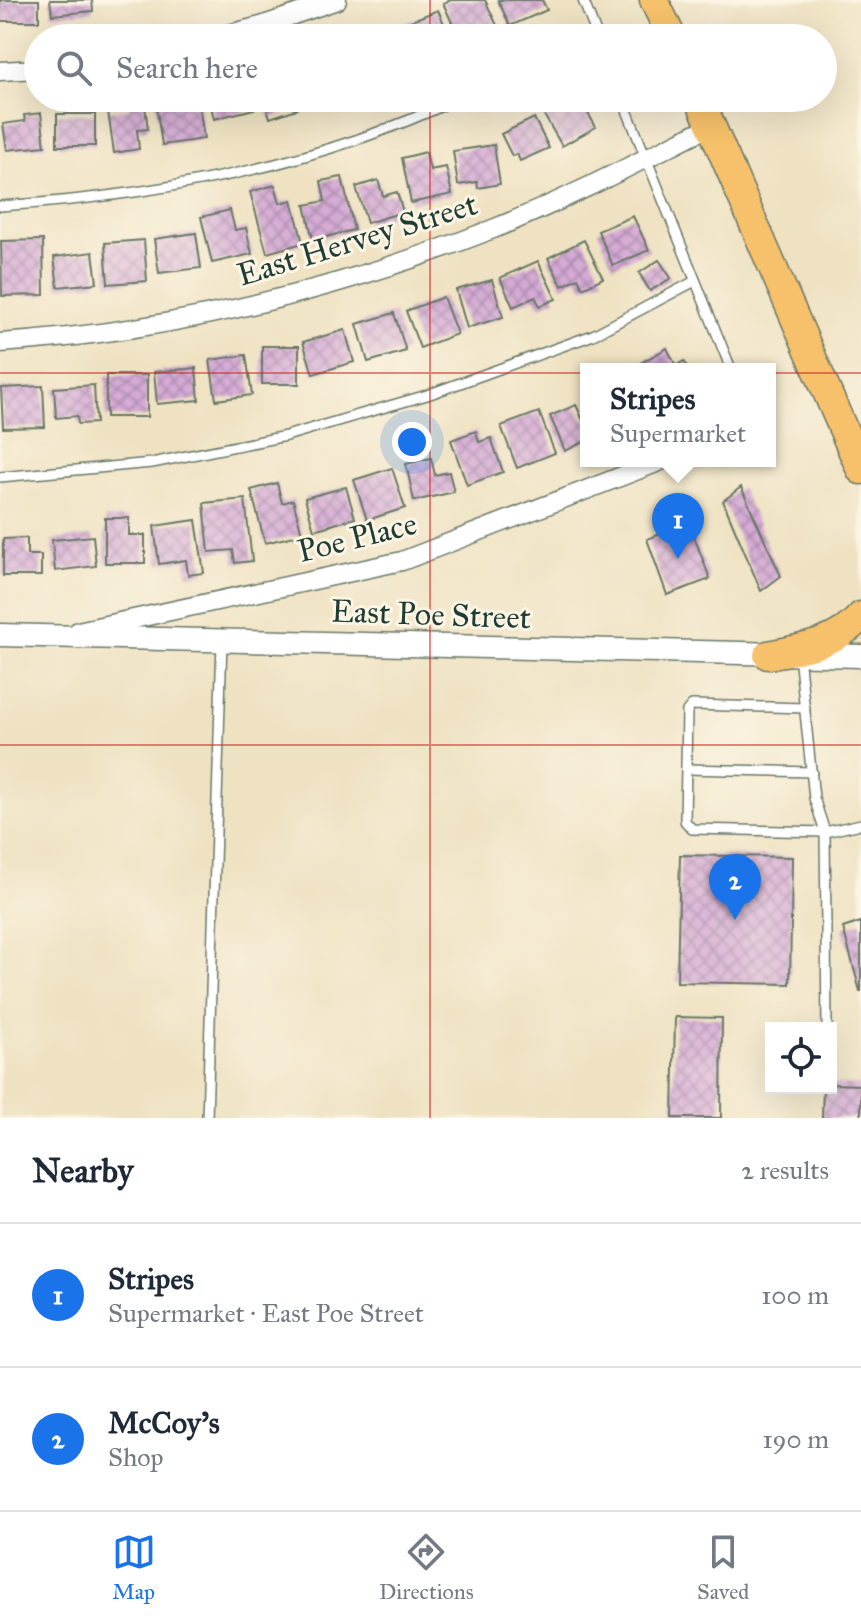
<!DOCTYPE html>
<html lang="en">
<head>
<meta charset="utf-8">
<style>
	body { margin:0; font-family:"IM FELL Great Primer",serif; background:#f6f6f7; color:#1f2937 }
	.controls { position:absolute; right:24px; bottom:24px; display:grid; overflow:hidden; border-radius:0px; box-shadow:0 8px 32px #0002 }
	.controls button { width:72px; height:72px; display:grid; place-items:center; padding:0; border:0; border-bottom:2px solid #e0e1e3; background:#fff; color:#1f2937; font:40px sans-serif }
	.you { position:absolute; left:412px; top:442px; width:28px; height:28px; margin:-20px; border:6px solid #fff; border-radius:50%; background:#1a73e8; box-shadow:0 0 0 12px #1a73e833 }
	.badge { display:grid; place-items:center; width:52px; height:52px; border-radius:50%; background:#1a73e8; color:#fff; font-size:26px; font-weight:700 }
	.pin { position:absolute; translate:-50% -66px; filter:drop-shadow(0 2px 4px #0008) }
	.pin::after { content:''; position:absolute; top:42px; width:28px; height:24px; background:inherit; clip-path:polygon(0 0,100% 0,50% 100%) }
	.popup { position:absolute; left:580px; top:363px; width:196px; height:104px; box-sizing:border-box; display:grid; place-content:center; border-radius:0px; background:#fff; filter:drop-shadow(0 2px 6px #0005); font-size:26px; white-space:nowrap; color:#747a83 }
	.popup b { font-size:30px; color:#1f2937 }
	.popup::after { content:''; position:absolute; left:50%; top:100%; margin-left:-16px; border:16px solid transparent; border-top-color:#fff }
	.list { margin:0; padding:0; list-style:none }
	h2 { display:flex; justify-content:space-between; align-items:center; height:104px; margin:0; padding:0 32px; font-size:34px }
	h2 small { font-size:26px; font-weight:400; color:#747a83 }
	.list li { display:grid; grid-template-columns:52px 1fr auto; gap:24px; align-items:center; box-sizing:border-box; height:144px; padding:0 32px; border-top:2px solid #e0e1e3 }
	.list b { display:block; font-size:30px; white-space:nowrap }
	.list p { margin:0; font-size:26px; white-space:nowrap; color:#747a83 }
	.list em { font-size:26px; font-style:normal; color:#747a83 }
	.icon { flex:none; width:44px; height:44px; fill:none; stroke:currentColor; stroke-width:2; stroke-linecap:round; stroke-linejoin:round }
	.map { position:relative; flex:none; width:861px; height:1118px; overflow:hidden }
	.search { position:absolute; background:#fff; box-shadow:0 8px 32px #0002; left:24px; right:24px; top:24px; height:88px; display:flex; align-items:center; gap:20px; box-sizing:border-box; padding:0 28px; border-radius:44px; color:#747a83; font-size:30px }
	.sheet { height:392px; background:#fff }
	nav { display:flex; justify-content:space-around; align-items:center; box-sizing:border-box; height:112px; border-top:2px solid #e0e1e3; background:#fff; font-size:22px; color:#747a83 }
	nav a { display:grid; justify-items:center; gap:4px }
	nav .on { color:#1a73e8 }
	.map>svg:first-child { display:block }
	.building { fill:url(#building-cross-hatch) }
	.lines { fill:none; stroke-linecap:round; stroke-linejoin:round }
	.service-casing { stroke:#687766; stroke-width:12 }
	.minor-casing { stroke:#687766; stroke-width:21 }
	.tertiary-casing { stroke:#687766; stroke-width:25 }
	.primary-casing { stroke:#687766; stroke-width:31 }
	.service { stroke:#fff; stroke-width:9 }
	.minor { stroke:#fff; stroke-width:18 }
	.tertiary { stroke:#fff; stroke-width:22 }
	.primary { stroke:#f6c16b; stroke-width:28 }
	.grid { fill:none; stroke:#d62828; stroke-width:2; stroke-opacity:0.55 }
	.labels { text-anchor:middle; stroke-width:6; stroke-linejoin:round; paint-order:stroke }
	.street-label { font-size:32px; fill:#1f3d34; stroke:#fcf5e5 }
</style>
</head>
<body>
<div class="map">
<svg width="861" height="1118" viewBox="0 0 861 1118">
	<defs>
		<pattern id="building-cross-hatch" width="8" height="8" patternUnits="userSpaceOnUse" patternTransform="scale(2)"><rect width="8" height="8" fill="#d5aad5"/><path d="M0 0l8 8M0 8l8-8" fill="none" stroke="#ac8cae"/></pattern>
	</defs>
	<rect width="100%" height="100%" fill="#fcf5e5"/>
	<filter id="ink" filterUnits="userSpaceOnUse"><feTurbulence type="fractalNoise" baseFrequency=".0125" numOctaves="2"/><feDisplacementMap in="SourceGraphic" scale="16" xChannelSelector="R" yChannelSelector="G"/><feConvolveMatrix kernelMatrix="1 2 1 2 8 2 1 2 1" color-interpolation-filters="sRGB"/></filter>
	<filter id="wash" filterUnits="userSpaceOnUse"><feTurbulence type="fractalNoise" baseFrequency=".006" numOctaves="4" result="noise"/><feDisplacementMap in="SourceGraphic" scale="32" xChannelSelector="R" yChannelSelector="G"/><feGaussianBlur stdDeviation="1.8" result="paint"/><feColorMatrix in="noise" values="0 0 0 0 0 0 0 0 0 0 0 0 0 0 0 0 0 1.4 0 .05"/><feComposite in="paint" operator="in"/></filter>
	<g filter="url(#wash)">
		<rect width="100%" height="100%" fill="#efe2c2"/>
		<g id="blocks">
			<g class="building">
				<rect x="0" y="0" width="39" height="21"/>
				<polygon points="50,0 92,0 93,11 52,15"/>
				<polygon points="451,0 485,0 503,38 459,38 443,3"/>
				<polygon points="498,0 542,0 547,10 510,26"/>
				<polygon points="438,10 450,38 405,38 400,25"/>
				<polygon points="388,27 393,38 365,38"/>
				<polygon points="144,98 148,129 137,130 139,149 114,153 108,111 129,109 128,99"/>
				<polygon points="155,98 198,98 204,139 162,145"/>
				<polygon points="209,98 251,98 254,109 214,119"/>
				<polygon points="264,98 293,98 297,109 270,118"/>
				<polygon points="319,98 345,98 345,99 322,106"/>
				<polygon points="546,98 579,98 596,127 562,146 537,103"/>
				<polygon points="41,113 45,146 7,150 3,124 25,121 24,115"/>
				<rect x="57" y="114" width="38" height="32"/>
				<polygon points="534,118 549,148 520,161 517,154 512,156 501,134"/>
				<polygon points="494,145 500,184 478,188 477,182 458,185 453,151"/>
				<polygon points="426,152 430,170 446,167 452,194 411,203 402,158"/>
				<polygon points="342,177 354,230 313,240 305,205 325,201 321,181"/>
				<polygon points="378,180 383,196 397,192 403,212 367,223 356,187"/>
				<polygon points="275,185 280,203 292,200 303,243 267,253 250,192"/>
				<polygon points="230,210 235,230 246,228 252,254 212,263 201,217"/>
				<polygon points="633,216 649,250 613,266 598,231"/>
				<polygon points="196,233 201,268 159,273 154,239"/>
				<polygon points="43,240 44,295 2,296 1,241"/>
				<polygon points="144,240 147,281 108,284 105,243"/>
				<polygon points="584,240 603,278 583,288 578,278 562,286 548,258"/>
				<polygon points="93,252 97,283 58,287 54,257"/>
				<polygon points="659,260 671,278 650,291 639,273"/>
				<polygon points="538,261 556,299 540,306 535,297 513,307 500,278"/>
				<polygon points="492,280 503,317 467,328 456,290"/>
				<polygon points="443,297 457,334 420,348 406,311"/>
				<polygon points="394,313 406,351 368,362 357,324"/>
				<polygon points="345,330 354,362 313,374 303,342"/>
				<rect x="262" y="346" width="37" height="38"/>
				<polygon points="667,348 676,366 684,361 688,369 644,369 641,363"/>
				<polygon points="246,355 252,395 216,400 210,360"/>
				<polygon points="196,368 199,400 157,404 154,372"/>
				<rect x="106" y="375" width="41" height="42"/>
				<polygon points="94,385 96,423 78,424 77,416 56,418 54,388"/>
				<polygon points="43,386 45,427 3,428 1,388"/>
				<polygon points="576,405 583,420 586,419 586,441 565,451 550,416"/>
				<polygon points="539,412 555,453 517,468 501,426"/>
				<polygon points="476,431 479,442 491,438 503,472 467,485 451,440"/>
				<polygon points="431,458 435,475 449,472 454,492 414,501 406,464"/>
				<polygon points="392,468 405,508 367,520 354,480"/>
				<polygon points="277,483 282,503 293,500 302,534 265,543 251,490"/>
				<polygon points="346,487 355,518 314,530 305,498"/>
				<polygon points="741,487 781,576 761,591 723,501"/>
				<polygon points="245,499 252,561 235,563 233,550 209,552 204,503"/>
				<polygon points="105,518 129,518 129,535 145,535 145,563 105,563"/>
				<polygon points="196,520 204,573 188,575 186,560 159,564 154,526"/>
				<polygon points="689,523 710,579 667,595 647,539"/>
				<polygon points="93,536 96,566 55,571 52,540"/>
				<polygon points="27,538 27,555 41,555 41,576 3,576 3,539"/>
				<polygon points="680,855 792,857 790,984 677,982"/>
				<polygon points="861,922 861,991 860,991 843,928"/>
				<polygon points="675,1017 722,1018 721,1118 673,1118"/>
				<polygon points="831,1084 861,1085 861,1118 822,1118 823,1088 831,1088"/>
			</g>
		</g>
	</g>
	<g filter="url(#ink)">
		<use href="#blocks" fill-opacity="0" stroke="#687766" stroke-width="2"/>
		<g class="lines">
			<g class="service-casing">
				<g id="service">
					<polyline points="583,0 598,38"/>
					<polyline points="622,98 731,369"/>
					<path d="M0,206C156,196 317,166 459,98"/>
					<polyline points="0,477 152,463 286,436 427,395 593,335 695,281"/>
					<polyline points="799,655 814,798 825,832 827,1028"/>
					<polyline points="805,708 692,705 687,711 685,821 692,829 825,832 861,824"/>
					<polyline points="686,769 812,772"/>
					<polyline points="207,1118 222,641"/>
				</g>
			</g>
			<g class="minor-casing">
				<g id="minor">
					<polyline points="213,38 261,26 337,0"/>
					<polyline points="0,71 38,69"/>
					<path d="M0,343C169,332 335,291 493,229C568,199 640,161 712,125"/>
					<polyline points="78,631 402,561 661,461"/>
				</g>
			</g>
			<g class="tertiary-casing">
				<polyline id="tertiary" points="0,635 861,656"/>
			</g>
			<g class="primary-casing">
				<g id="primary">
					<polyline points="654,0 672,38"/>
					<polyline points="699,98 861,470"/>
					<path d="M768,655C803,648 837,644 861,616"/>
				</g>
			</g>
			<use href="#service" class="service"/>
			<use href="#minor" class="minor"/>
			<use href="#tertiary" class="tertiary"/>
			<use href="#primary" class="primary"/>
		</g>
	</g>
	<path class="grid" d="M430,0V38M430,98V1118M0,373H861M0,745H861"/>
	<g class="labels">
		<g class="street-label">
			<text transform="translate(357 239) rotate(-17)" y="11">East Hervey Street</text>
			<text transform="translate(357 537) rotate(-14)" y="11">Poe Place</text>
			<text transform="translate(431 614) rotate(2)" y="11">East Poe Street</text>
		</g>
	</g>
</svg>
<div class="controls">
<button><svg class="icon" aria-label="locate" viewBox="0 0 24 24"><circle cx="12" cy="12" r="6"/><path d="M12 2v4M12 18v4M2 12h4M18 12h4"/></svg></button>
</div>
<div class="you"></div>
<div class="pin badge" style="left:678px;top:559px">1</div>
<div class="popup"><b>Stripes</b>Supermarket</div>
<div class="pin badge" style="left:735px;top:920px">2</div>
<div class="search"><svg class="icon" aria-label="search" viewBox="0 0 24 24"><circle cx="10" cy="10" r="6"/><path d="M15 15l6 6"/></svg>Search here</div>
</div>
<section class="sheet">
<h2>Nearby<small>2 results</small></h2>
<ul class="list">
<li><span class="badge">1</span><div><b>Stripes</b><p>Supermarket · East Poe Street</p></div><em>100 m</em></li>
<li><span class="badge">2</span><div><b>McCoy's</b><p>Shop</p></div><em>190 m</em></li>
</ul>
</section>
<nav>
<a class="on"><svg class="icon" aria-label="map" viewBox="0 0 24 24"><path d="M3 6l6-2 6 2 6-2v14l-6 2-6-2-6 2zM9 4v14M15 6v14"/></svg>Map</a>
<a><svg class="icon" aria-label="directions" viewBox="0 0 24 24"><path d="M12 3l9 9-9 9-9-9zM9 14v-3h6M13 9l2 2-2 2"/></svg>Directions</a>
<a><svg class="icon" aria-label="saved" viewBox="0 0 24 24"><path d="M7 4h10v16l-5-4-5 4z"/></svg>Saved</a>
</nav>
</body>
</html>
